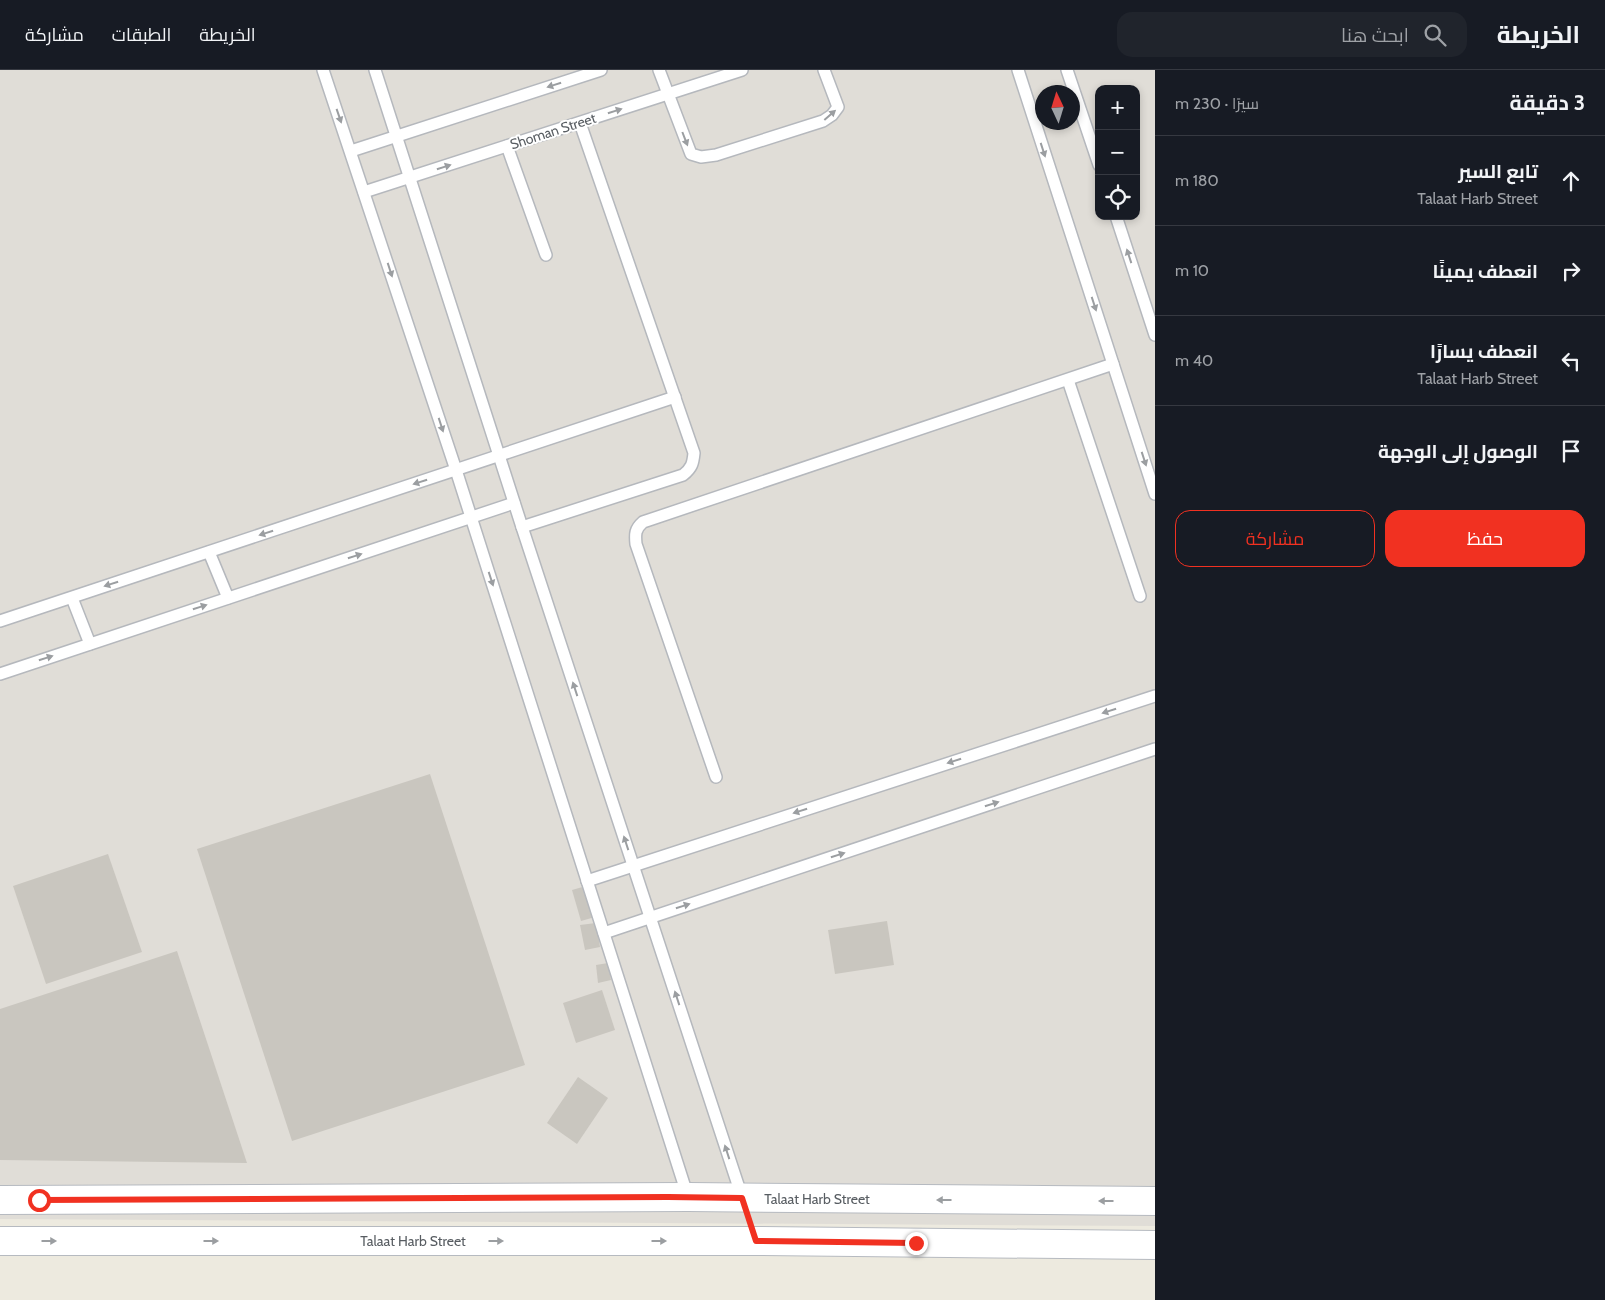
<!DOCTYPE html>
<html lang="ar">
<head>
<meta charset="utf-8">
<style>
	body { margin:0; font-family:Cabin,Cairo,sans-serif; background:#20242c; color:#f1f3f6; direction:rtl }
	.controls { position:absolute; right:15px; top:15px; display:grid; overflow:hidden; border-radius:10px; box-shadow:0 2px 8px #0003 }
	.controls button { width:45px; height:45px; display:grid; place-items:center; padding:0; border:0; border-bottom:1px solid #363941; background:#171b24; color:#f1f3f6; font:25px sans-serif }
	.compass { position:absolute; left:1035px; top:15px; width:45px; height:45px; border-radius:50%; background:#171b24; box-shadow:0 2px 8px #0003; rotate:356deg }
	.stop { position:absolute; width:15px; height:15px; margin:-11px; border:4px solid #f13121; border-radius:50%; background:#fff }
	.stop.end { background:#f13121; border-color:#fff; box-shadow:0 1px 5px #0008 }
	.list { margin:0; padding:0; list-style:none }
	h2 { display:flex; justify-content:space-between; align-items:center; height:65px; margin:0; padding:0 20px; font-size:21px }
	h2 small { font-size:16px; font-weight:400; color:#9ea1a6 }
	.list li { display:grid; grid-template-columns:32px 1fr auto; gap:15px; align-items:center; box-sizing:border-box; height:90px; padding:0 20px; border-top:1px solid #363941 }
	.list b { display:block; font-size:19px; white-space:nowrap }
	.list p { margin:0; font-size:16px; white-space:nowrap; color:#9ea1a6 }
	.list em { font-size:16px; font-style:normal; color:#9ea1a6 }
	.actions { display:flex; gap:10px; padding:15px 20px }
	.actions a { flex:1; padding:11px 0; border:1px solid #f13121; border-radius:15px; text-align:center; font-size:18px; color:#f13121 }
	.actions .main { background:#f13121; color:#fff }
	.icon { flex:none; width:28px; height:28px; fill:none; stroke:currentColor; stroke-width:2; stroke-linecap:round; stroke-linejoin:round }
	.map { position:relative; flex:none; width:1155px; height:1230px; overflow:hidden; direction:ltr }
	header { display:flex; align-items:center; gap:30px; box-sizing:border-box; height:70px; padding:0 25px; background:#171b24; border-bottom:1px solid #363941 }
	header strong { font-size:24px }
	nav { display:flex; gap:28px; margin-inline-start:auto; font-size:18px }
	.search { width:350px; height:45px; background:#20242c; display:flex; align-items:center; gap:12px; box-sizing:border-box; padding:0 18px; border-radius:15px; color:#9ea1a6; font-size:19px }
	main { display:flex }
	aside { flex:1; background:#171b24 }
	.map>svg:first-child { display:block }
	.industrial { fill:#e0ddd7; fill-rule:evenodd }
	.building { fill:#c9c6bf }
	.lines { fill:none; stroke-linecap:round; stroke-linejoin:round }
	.service-casing { stroke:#b5b8bd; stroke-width:14 }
	.secondary-casing { stroke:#b6bac0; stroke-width:30 }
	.service { stroke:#fff; stroke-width:11 }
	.secondary { stroke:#fff; stroke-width:28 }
	.oneway { fill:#9b9ea1 }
	.route { stroke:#f13121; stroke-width:6 }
	.labels { text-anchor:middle; stroke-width:4; stroke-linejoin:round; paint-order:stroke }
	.street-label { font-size:14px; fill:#585d62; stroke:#fff }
</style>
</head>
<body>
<header>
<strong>الخريطة</strong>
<div class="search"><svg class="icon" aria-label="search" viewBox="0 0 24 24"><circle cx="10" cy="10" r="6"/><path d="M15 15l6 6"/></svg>ابحث هنا</div>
<nav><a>الخريطة</a><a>الطبقات</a><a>مشاركة</a></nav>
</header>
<main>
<aside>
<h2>3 دقيقة<small>سيرًا · 230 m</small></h2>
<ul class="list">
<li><svg class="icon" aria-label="ahead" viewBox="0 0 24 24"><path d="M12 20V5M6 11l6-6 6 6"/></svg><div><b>تابع السير</b><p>Talaat Harb Street</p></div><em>180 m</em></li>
<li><svg class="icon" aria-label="right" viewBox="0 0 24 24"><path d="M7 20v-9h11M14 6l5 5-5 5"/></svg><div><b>انعطف يمينًا</b></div><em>10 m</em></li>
<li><svg class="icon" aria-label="left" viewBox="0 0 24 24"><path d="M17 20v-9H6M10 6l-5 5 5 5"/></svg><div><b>انعطف يسارًا</b><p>Talaat Harb Street</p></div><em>40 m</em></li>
<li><svg class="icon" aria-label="arrive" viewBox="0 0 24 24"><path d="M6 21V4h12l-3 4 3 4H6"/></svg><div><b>الوصول إلى الوجهة</b></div></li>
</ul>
<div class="actions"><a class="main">حفظ</a><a>مشاركة</a></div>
</aside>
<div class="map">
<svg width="1155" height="1230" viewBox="0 0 1155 1230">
	<rect width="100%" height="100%" fill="#edeadf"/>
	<path class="industrial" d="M0,0H1155V1156L0,1149ZM1099,19H1136V146H1099ZM1042,22H1072V52H1042Z"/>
	<g class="building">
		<polygon points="430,704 525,995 292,1071 197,779"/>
		<polygon points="108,784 142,882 46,914 13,816"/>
		<polygon points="586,816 595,847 581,851 572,820"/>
		<polygon points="887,851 894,895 835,904 828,860"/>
		<polygon points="596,853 600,877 585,880 580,855"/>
		<polygon points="177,881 247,1093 0,1090 0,939"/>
		<polygon points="608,893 611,910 598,913 596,895"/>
		<polygon points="602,920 615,960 576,973 563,933"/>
		<polygon points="578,1007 608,1028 577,1074 547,1053"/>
	</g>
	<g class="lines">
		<g class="service-casing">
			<g id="service">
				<polyline points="323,0 456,400 688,1127"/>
				<polyline points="375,0 522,457 742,1127"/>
				<polyline points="659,0 691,84 701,87 716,85 823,51 832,45 838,37 824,0"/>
				<polyline points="1018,0 1155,424"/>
				<polyline points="1067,0 1099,95"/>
				<polyline points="507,76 546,185"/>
				<polyline points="351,81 601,0"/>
				<polyline points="364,122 742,0"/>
				<polyline points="1116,146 1155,265"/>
				<polyline points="1068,310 1140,526"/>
				<path d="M522,457L683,405C692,398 693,393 694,383L580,53"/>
				<polyline points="209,482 228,528"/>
				<polyline points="72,528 90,574"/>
				<polyline points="0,551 675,327"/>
				<polyline points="0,604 514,433"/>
				<path d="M716,707L636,474C635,464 635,459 643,452L1113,294"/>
				<polyline points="587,811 1155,626"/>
				<polyline points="604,863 1155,679"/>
			</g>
		</g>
		<g class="secondary-casing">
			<g id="secondary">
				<polyline points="0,1130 688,1127 1155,1131"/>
				<polyline points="0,1171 756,1171 1155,1175"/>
			</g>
		</g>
		<use href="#service" class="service"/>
		<use href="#secondary" class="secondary"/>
	</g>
	<defs><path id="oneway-solid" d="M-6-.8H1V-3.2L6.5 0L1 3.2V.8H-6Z" transform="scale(1.25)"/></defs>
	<g class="oneway">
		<use href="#oneway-solid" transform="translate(554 15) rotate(162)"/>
		<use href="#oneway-solid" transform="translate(615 41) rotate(-18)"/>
		<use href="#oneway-solid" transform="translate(830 45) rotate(-41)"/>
		<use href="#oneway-solid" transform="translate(339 46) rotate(71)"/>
		<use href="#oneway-solid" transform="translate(685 69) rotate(69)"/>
		<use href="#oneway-solid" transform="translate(1043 80) rotate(72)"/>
		<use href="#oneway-solid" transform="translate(444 97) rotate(-18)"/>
		<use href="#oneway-solid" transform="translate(1129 186) rotate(-108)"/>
		<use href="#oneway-solid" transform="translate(390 200) rotate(72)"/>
		<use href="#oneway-solid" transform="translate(1094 234) rotate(72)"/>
		<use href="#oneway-solid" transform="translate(441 355) rotate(72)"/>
		<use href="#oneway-solid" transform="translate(1144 389) rotate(72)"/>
		<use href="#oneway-solid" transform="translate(420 412) rotate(162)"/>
		<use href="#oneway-solid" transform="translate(266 463) rotate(162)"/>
		<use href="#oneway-solid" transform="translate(355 486) rotate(-18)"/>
		<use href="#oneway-solid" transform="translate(491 509) rotate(72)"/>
		<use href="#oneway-solid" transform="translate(111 514) rotate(162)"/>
		<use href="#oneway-solid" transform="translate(200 537) rotate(-18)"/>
		<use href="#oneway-solid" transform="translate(46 588) rotate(-18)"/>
		<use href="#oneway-solid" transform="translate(575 619) rotate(-108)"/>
		<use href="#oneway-solid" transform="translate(1109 641) rotate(162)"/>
		<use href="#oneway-solid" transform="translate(954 691) rotate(162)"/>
		<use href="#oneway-solid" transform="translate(992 734) rotate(-18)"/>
		<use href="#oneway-solid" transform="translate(800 741) rotate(162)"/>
		<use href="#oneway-solid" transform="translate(626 773) rotate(-108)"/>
		<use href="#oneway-solid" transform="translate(838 785) rotate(-18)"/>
		<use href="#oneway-solid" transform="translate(683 836) rotate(-18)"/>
		<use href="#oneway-solid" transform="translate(677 928) rotate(-108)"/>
		<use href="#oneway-solid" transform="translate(727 1082) rotate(-108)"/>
		<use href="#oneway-solid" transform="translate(944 1130) rotate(-180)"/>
		<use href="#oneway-solid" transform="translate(1106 1131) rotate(-180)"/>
		<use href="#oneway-solid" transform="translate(49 1171)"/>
		<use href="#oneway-solid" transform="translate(211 1171)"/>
		<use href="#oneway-solid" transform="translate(496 1171)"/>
		<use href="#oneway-solid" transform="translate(659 1171)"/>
	</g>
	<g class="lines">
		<polyline class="route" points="39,1130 668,1127 742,1128 756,1171 916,1173"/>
	</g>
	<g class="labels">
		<g class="street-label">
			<text transform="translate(553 61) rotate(-18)" y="5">Shoman Street</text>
			<text x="817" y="1134">Talaat Harb Street</text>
			<text x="413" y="1176">Talaat Harb Street</text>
		</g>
	</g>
</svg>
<div class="controls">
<button>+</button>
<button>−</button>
<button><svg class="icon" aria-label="locate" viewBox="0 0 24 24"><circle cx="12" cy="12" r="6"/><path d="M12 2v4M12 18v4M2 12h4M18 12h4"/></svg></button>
</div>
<svg class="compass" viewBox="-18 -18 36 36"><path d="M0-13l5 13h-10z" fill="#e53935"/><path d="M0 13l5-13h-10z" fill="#9ea1a6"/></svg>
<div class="stop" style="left:39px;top:1130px"></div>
<div class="stop end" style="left:916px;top:1173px"></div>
</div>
</main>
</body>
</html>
